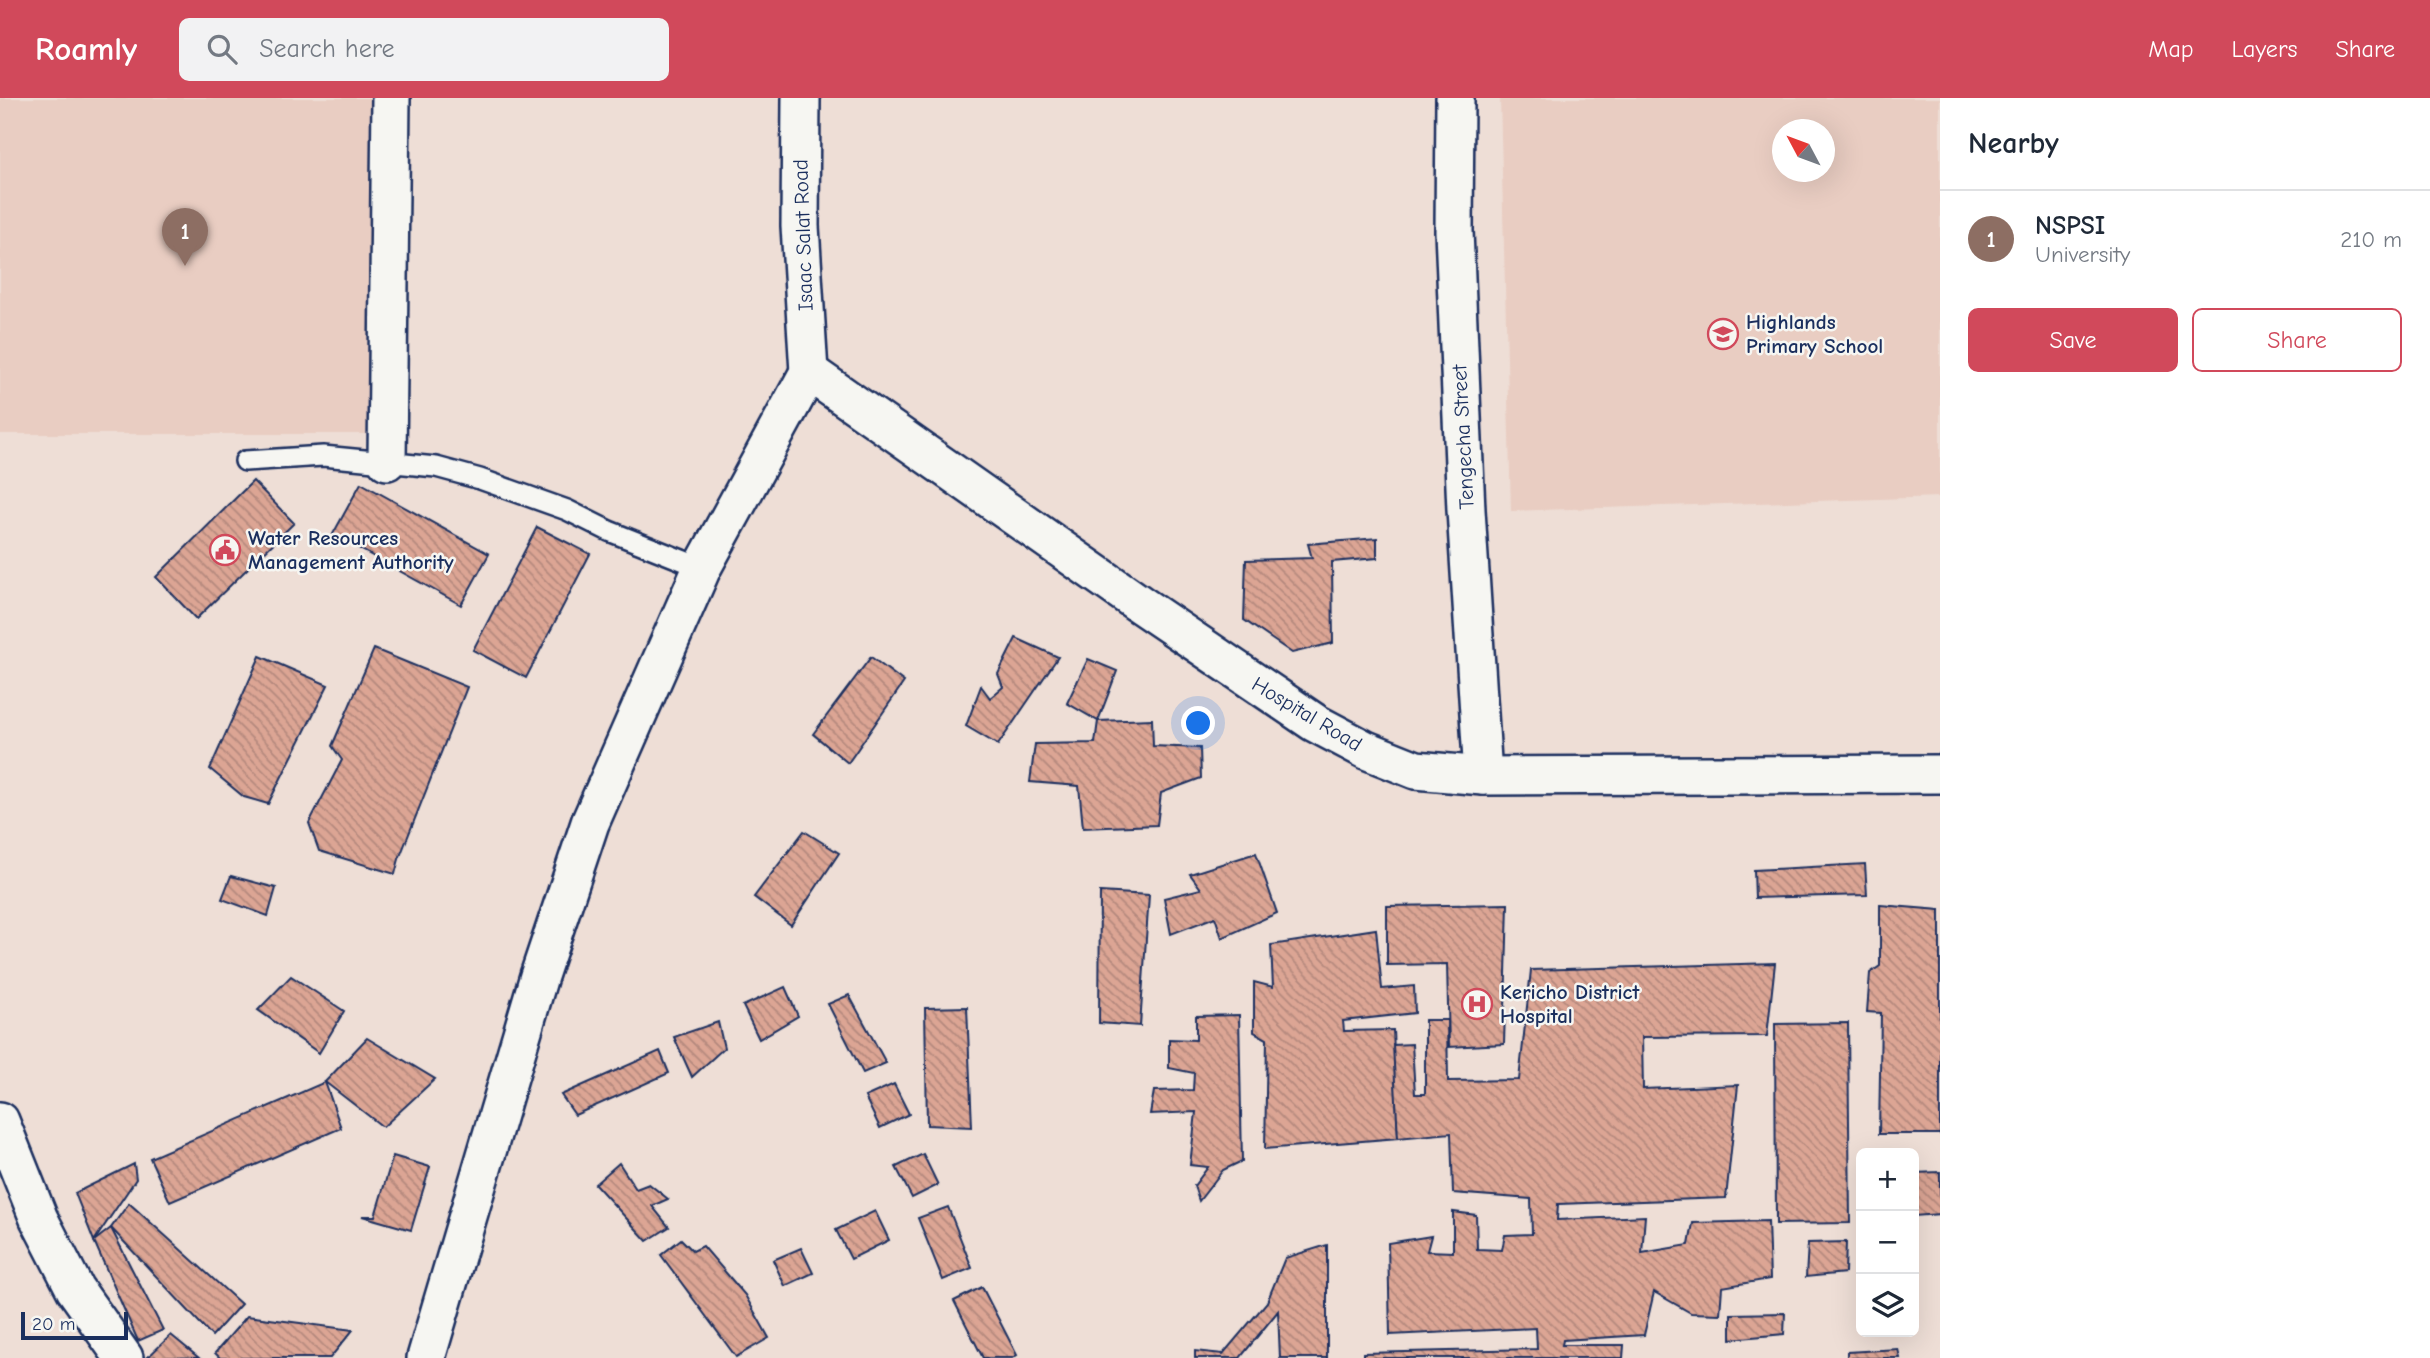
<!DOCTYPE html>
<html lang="en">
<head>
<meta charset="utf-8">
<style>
	body { margin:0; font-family:"Comic Neue",sans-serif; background:#f2f2f3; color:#1f2937 }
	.controls { position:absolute; right:21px; bottom:21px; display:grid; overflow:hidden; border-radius:10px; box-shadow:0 7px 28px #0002 }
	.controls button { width:63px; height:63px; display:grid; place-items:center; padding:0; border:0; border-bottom:2px solid #e0e1e3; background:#fff; color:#1f2937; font:35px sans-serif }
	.compass { position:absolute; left:1772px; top:21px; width:63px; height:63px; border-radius:50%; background:#fff; box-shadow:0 7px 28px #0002; rotate:311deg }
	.scale { position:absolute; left:21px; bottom:18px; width:107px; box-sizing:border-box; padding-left:7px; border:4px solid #1b2f5e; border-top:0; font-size:19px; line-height:24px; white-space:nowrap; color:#1b2f5e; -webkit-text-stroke:5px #f6f6f2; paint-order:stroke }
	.you { position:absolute; left:1199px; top:626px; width:24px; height:24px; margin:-18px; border:5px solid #fff; border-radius:50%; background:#1a73e8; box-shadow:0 0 0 10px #1a73e833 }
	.badge { display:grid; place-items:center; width:46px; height:46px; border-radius:50%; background:#d1495b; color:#fff; font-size:23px; font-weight:700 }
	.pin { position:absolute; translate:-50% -58px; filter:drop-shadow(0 2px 4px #0008) }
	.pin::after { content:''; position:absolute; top:37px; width:24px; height:21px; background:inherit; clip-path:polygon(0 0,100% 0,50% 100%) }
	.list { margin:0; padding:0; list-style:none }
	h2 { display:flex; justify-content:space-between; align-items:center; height:91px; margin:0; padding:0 28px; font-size:30px }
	h2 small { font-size:23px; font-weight:400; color:#747a83 }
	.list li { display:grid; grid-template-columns:46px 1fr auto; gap:21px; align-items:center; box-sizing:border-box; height:98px; padding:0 28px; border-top:2px solid #e0e1e3 }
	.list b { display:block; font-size:26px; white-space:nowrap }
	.list p { margin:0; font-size:23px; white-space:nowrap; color:#747a83 }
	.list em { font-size:23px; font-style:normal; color:#747a83 }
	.actions { display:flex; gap:14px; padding:21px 28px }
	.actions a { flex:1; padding:16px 0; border:2px solid #d1495b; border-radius:10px; text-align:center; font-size:24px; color:#d1495b }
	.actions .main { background:#d1495b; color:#fff }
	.icon { flex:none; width:38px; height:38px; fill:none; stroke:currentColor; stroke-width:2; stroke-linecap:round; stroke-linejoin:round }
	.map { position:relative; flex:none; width:1940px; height:1260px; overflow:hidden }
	header { display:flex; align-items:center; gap:42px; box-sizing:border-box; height:98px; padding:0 35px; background:#d1495b; color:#fff }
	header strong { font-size:33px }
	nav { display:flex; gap:38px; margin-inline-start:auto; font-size:24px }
	.search { width:490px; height:63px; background:#f2f2f3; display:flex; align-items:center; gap:18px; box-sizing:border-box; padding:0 24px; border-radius:10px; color:#747a83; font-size:26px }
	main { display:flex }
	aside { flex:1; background:#fff }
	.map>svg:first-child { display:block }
	.built { fill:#e9cdc2; fill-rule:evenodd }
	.building { fill:url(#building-back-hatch); stroke:#1b2f5e; stroke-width:2 }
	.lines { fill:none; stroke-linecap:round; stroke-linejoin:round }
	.service-casing { stroke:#1b2f5e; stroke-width:24 }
	.minor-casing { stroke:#1b2f5e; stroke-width:42 }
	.service { stroke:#f6f6f2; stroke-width:19 }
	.minor { stroke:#f6f6f2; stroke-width:37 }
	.labels { text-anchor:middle; stroke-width:5; stroke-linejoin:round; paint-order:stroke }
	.street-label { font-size:21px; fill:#1b2f5e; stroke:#f6f6f2 }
	.poi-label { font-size:21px; font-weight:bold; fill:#1b2f5e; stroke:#f6f6f2; text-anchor:start }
</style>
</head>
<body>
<header>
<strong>Roamly</strong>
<div class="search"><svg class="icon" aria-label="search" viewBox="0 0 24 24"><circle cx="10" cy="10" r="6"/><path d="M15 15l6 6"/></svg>Search here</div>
<nav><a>Map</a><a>Layers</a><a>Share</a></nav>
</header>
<main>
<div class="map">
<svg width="1940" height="1260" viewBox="0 0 1940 1260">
	<defs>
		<pattern id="building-back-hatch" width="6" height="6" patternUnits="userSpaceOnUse" patternTransform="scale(1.75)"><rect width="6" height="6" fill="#dca594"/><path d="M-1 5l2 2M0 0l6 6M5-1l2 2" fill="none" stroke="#b2877c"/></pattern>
	</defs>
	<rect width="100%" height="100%" fill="#eeded6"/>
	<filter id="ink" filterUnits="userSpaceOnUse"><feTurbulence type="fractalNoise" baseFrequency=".0143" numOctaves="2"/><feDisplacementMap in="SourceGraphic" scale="14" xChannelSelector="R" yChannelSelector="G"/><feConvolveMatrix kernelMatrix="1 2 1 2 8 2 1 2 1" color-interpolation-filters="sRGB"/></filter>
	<g filter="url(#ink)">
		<g class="built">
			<polygon points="0,0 370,0 369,336 0,336"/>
			<path d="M1500,0H1940V399L1511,413ZM1783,32H1825V74H1783Z"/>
		</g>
		<g class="building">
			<polygon points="253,383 294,425 196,521 156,479"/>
			<polygon points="361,385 489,456 461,507 333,436"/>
			<polygon points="537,429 590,456 526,580 473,552"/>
			<polygon points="1377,440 1377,460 1332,464 1333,545 1292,555 1244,522 1246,462 1312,460 1308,446"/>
			<polygon points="1016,540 1058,559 998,647 966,628 981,588 990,600 1003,589 998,576"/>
			<polygon points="374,551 467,589 399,761 395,776 319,753 309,725 342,662 332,648"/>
			<polygon points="260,558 328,587 268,706 244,699 210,671"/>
			<polygon points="871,559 904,584 848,665 813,636"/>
			<polygon points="1088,561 1117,573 1098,623 1067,605"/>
			<polygon points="1152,621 1153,648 1200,650 1201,680 1161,695 1157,727 1083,730 1079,688 1030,684 1035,646 1095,645 1098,623"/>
			<polygon points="804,733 839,755 791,827 754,799"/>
			<polygon points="1256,755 1277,815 1222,840 1215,819 1171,836 1164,800 1201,791 1190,776"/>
			<polygon points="1865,766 1867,797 1755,800 1754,772"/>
			<polygon points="231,778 276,790 268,818 222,801"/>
			<polygon points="1100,794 1149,797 1140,928 1099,925"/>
			<polygon points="1508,806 1504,946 1449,949 1447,866 1387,867 1387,808"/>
			<polygon points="1880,807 1940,812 1940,1036 1879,1036 1881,915 1867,914 1870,875 1880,868"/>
			<polygon points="1376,831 1382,891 1414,888 1415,915 1343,923 1344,933 1393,932 1398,1040 1265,1051 1267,941 1254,934 1254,884 1273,889 1271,847"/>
			<polygon points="1775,865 1767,938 1642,939 1643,991 1738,987 1726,1100 1558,1106 1557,1122 1645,1118 1642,1155 1689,1147 1693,1125 1768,1123 1770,1181 1722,1189 1720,1216 1691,1215 1654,1194 1644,1237 1563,1242 1562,1247 1624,1247 1623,1260 1363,1260 1363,1255 1537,1251 1536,1230 1390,1237 1388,1145 1431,1138 1427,1153 1453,1154 1453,1114 1476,1117 1477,1151 1502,1152 1505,1137 1532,1136 1531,1101 1453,1095 1451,1035 1398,1040 1393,947 1412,946 1415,996 1425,996 1425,922 1447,922 1448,983 1519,982 1531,872"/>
			<polygon points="291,878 344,913 319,955 258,912"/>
			<polygon points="785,889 798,918 759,941 743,908"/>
			<polygon points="849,897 886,965 863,975 828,906"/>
			<polygon points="967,909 972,1029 927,1027 925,910"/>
			<polygon points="1239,917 1242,1063 1223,1072 1199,1103 1194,1088 1208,1069 1190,1067 1196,1014 1150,1016 1154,993 1193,992 1194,975 1169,970 1169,941 1196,942 1196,918"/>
			<polygon points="718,924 724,950 692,979 674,939"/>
			<polygon points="1848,925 1850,1125 1776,1126 1775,926"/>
			<polygon points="367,940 435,981 383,1029 325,984"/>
			<polygon points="660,953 669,975 575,1017 561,997"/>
			<polygon points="325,984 341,1030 170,1104 150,1060"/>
			<polygon points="894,986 909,1016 880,1030 865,999"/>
			<polygon points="923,1056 938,1087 912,1100 896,1069"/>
			<polygon points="393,1058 430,1069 411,1132 362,1118 375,1118"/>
			<polygon points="619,1065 636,1091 649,1086 668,1101 652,1108 669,1129 647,1143 595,1086"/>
			<polygon points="134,1066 136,1081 94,1143 75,1095"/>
			<polygon points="1940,1074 1940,1116 1914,1118 1914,1075"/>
			<polygon points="129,1105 241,1206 212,1238 111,1130"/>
			<polygon points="948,1109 972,1170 943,1182 918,1120"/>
			<polygon points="875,1113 889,1142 851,1161 836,1132"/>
			<polygon points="111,1130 163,1232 138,1243 94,1143"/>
			<polygon points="681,1141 693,1153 703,1148 745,1197 769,1240 736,1259 661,1157"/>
			<polygon points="1846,1144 1845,1175 1806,1179 1808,1145"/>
			<polygon points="1327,1147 1327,1260 1280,1260 1278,1213 1240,1260 1195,1260 1195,1253 1223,1256 1267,1204 1285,1160"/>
			<polygon points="801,1150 813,1175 785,1188 773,1162"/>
			<polygon points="982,1189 1017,1257 1012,1260 983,1260 954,1203"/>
			<polygon points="1785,1215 1784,1236 1731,1241 1731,1216"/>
			<polygon points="247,1218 353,1232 330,1260 220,1260 215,1255"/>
			<polygon points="171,1237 199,1260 148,1259"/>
			<polygon points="1898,1251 1900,1260 1847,1260 1847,1254"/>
		</g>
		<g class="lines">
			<g class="service-casing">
				<polyline id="service" points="245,363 323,358 436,369 480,381 567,412 609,433 702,470"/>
			</g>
			<g class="minor-casing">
				<g id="minor">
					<polyline points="801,0 800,128 809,274"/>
					<polyline points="1455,0 1454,133 1466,412 1483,678"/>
					<polyline points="809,274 1141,507 1315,625 1366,652 1416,672 1483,678 1940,676"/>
					<polyline points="387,363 391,0"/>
					<polyline points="0,1023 39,1121 75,1191 124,1260"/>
					<polyline points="426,1260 539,878 590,725 702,470 809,274"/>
				</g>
			</g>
			<use href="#service" class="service"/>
			<use href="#minor" class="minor"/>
		</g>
	</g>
	<defs>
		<g id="school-ring" transform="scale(1.575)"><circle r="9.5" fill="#f6f6f2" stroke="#d1495b" stroke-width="1.5"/><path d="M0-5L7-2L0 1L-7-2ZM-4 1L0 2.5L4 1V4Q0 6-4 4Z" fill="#d1495b"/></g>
		<g id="civic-ring" transform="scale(1.575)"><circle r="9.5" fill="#f6f6f2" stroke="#d1495b" stroke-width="1.5"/><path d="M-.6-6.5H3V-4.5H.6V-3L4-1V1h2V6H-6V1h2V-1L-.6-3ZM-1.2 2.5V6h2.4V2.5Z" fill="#d1495b"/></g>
		<g id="hospital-ring" transform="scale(1.575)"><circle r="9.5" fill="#f6f6f2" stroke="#d1495b" stroke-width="1.5"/><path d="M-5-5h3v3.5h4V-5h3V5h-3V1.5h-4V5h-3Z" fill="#d1495b"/></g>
	</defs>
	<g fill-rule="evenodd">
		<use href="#school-ring" x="1723" y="236"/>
		<use href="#civic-ring" x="225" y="452"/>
		<use href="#hospital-ring" x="1477" y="906"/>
	</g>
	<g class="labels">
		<g class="street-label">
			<text transform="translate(803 137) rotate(-92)" y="7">Isaac Salat Road</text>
			<text transform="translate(1463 339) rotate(-93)" y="7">Tengecha Street</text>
			<text transform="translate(1307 616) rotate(31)" y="7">Hospital Road</text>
		</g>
		<g class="poi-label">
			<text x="1746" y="231">Highlands<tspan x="1746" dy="24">Primary School</tspan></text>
			<text x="248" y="447">Water Resources<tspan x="248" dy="24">Management Authority</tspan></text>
			<text x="1500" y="901">Kericho District<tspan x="1500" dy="24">Hospital</tspan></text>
		</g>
	</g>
</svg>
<div class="controls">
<button>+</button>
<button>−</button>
<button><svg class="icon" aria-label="layers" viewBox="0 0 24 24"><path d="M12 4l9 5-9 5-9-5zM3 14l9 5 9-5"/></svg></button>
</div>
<svg class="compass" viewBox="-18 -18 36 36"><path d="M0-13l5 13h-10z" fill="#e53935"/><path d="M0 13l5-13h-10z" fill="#747a83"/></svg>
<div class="scale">20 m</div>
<div class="you"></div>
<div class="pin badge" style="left:185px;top:168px;background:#8d6e63">1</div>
</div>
<aside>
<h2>Nearby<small></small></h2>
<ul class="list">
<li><span class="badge" style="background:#8d6e63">1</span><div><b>NSPSI</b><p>University</p></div><em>210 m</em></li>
</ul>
<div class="actions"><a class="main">Save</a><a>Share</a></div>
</aside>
</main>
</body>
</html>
